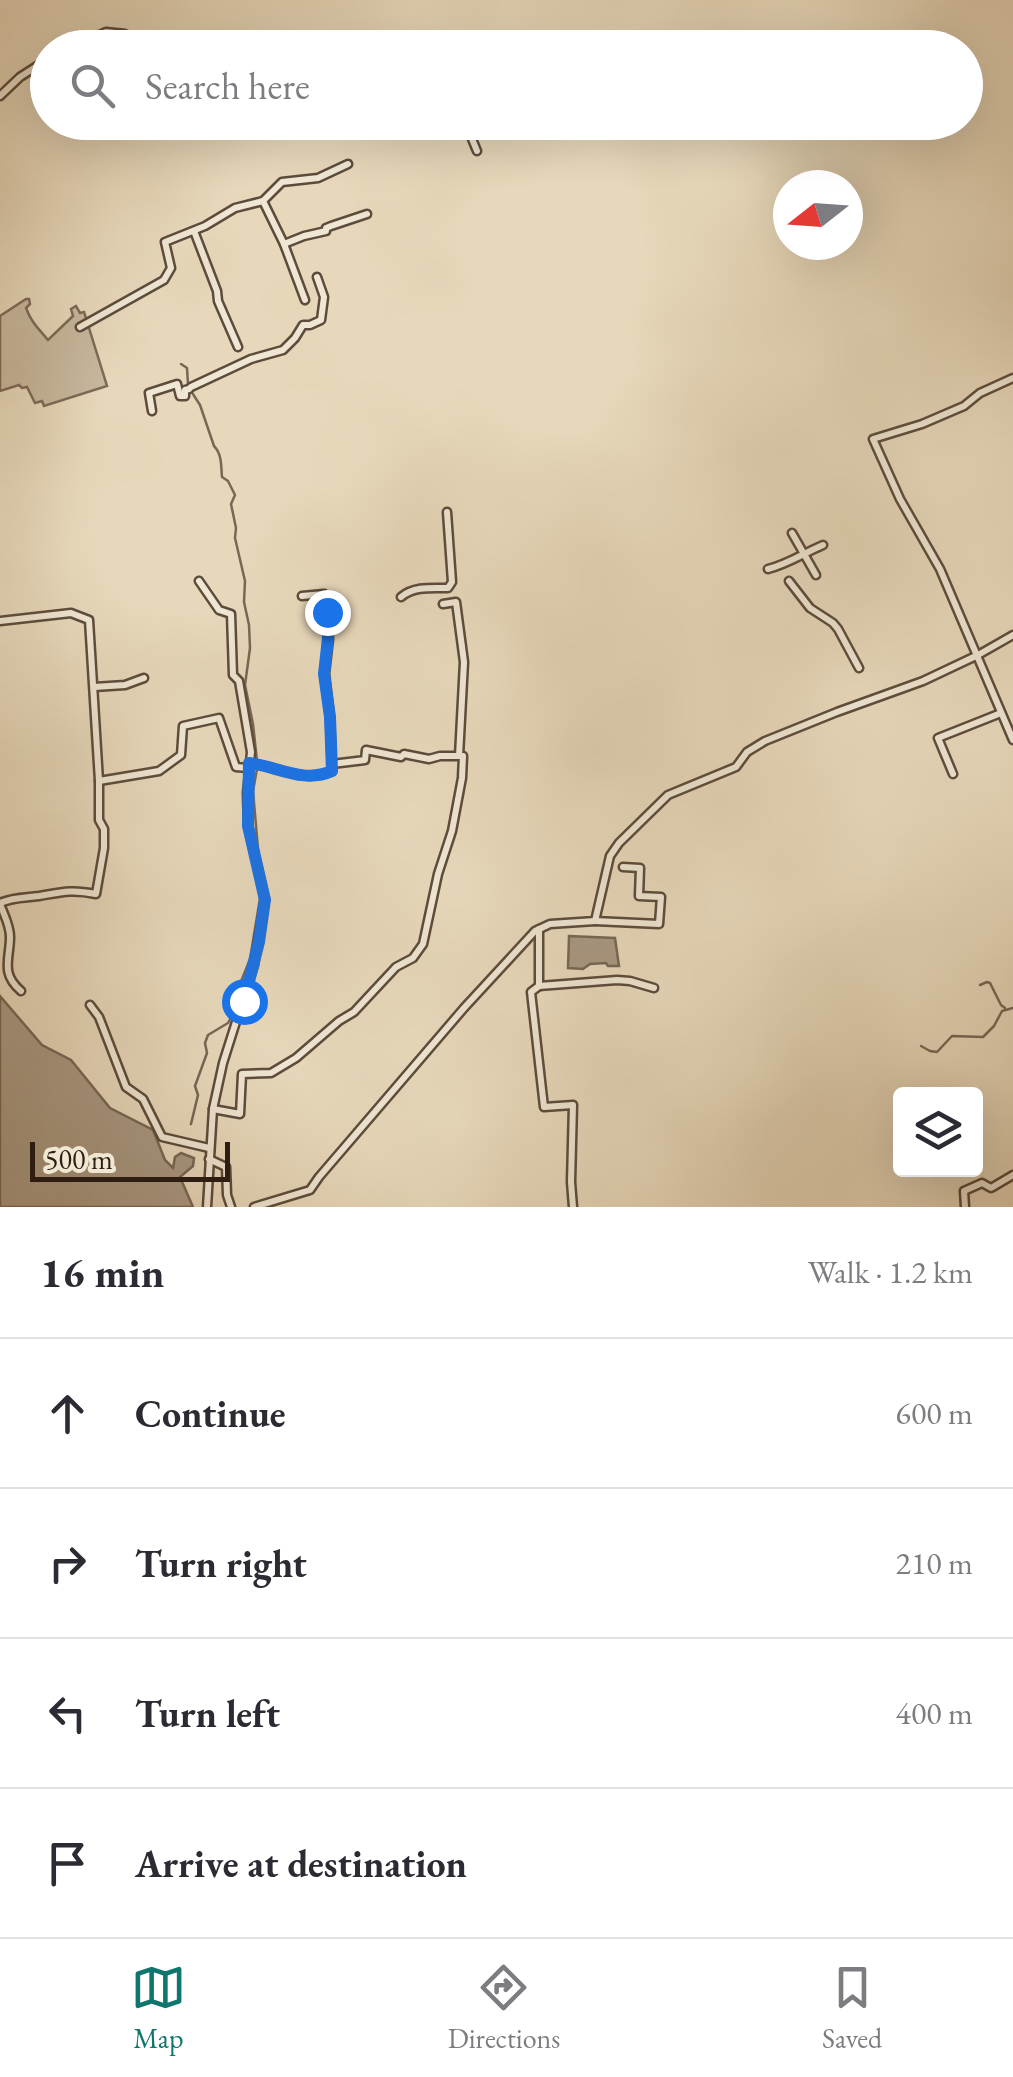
<!DOCTYPE html>
<html lang="en">
<head>
<meta charset="utf-8">
<style>
	body { margin:0; font-family:"EB Garamond",serif; background:#f2f2f3; color:#2b2b33 }
	.controls { position:absolute; right:30px; bottom:30px; display:grid; overflow:hidden; border-radius:10px; box-shadow:0 10px 40px #0002 }
	.controls button { width:90px; height:90px; display:grid; place-items:center; padding:0; border:0; border-bottom:2px solid #e1e1e2; background:#fff; color:#2b2b33; font:50px sans-serif }
	.compass { position:absolute; left:773px; top:170px; width:90px; height:90px; border-radius:50%; background:#fff; box-shadow:0 10px 40px #0002; rotate:253deg }
	.scale { position:absolute; left:30px; bottom:25px; width:200px; box-sizing:border-box; padding-left:10px; border:5px solid #2f1d12; border-top:0; font-size:28px; line-height:35px; white-space:nowrap; color:#2f1d12; -webkit-text-stroke:8px #efe6d3; paint-order:stroke }
	.stop { position:absolute; width:30px; height:30px; margin:-22px; border:8px solid #1a73e8; border-radius:50%; background:#fff }
	.stop.end { background:#1a73e8; border-color:#fff; box-shadow:0 2px 10px #0008 }
	.list { margin:0; padding:0; list-style:none }
	h2 { display:flex; justify-content:space-between; align-items:center; height:130px; margin:0; padding:0 40px; font-size:42px }
	h2 small { font-size:32px; font-weight:400; color:#7c7c81 }
	.list li { display:grid; grid-template-columns:65px 1fr auto; gap:30px; align-items:center; box-sizing:border-box; height:150px; padding:0 40px; border-top:2px solid #e1e1e2 }
	.list b { display:block; font-size:38px; white-space:nowrap }
	.list em { font-size:32px; font-style:normal; color:#7c7c81 }
	.icon { flex:none; width:55px; height:55px; fill:none; stroke:currentColor; stroke-width:2; stroke-linecap:round; stroke-linejoin:round }
	.map { position:relative; flex:none; width:1013px; height:1207px; overflow:hidden }
	.search { position:absolute; background:#fff; box-shadow:0 10px 40px #0002; left:30px; right:30px; top:30px; height:110px; display:flex; align-items:center; gap:25px; box-sizing:border-box; padding:0 35px; border-radius:55px; color:#7c7c81; font-size:38px }
	.sheet { height:730px; background:#fff }
	nav { display:flex; justify-content:space-around; align-items:center; box-sizing:border-box; height:140px; border-top:2px solid #e1e1e2; background:#fff; font-size:28px; color:#7c7c81 }
	nav a { display:grid; justify-items:center; gap:5px }
	nav .on { color:#0f766e }
	.map>svg:first-child { display:block }
	.green { fill:#c8b89e; stroke:#7c6a58; stroke-width:2.5 }
	.water { fill:#a89882; stroke:#786755; stroke-width:2.5 }
	.lines { fill:none; stroke-linecap:round; stroke-linejoin:round }
	.stream { stroke:#786755; stroke-width:2.5 }
	.minor-casing { stroke:#5d4c3c; stroke-width:11 }
	.minor { stroke:#efe6d3; stroke-width:6 }
	.route { stroke:#1a73e8; stroke-width:12 }
</style>
</head>
<body>
<div class="map">
<svg width="1013" height="1207" viewBox="0 0 1013 1207">
	<rect width="100%" height="100%" fill="#e7d8bb"/>
	<filter id="stains"><feTurbulence type="fractalNoise" baseFrequency=".002" numOctaves="4"/><feColorMatrix values="0 0 0 0 .2 0 0 0 0 .09 0 0 0 0 .02 0 0 0 .5 -.17"/></filter>
	<radialGradient id="worn" r=".72"><stop offset=".6" stop-color="#630" stop-opacity="0"/><stop offset="1" stop-color="#630" stop-opacity=".3"/></radialGradient>
	<path class="green" d="M26,299H29L30,304L26,308C31,322 39,329 48,340L73,316L71,309L76,306L80,313L84,312L107,386L44,406L42,401L35,403L27,387L22,388L19,385L0,391V316Z"/>
	<g class="water">
		<polygon points="569,936 615,938 619,966 608,966 606,963 590,964 583,969 568,968"/>
		<polygon points="0,996 42,1045 71,1060 110,1108 153,1130 165,1160 173,1168 175,1157 181,1153 194,1158 193,1166 180,1177 193,1207 0,1207"/>
	</g>
	<g class="lines">
		<g class="stream">
			<polyline points="181,364 187,368 188,384"/>
			<path d="M191,391L200,405L214,446C222,454 221,466 222,477L228,481L235,495L231,504L236,528L235,538L245,581L244,602L249,625L250,648L245,685L253,724L257,761"/>
			<polyline points="257,769 253,791 259,860"/>
			<polyline points="980,985 987,982 990,983 1001,1005 1005,1008"/>
			<polyline points="921,1046 930,1051 937,1052 952,1036 983,1037 994,1026 1002,1011 1013,1008"/>
			<polyline points="191,1124 198,1095 195,1086 207,1053 205,1043 208,1035 228,1023 234,1012 242,979 250,959 261,892"/>
		</g>
		<g class="minor-casing">
			<g id="minor">
				<polyline points="73,48 106,32 125,34 132,48"/>
				<polyline points="0,96 20,77 48,59"/>
				<polyline points="470,122 470,134 477,151"/>
				<polyline points="263,201 284,244 305,300"/>
				<polyline points="194,231 217,291 218,301 238,347"/>
				<polyline points="284,244 304,236 326,231 326,228 331,226 367,214"/>
				<polyline points="80,327 164,280 171,268 165,242 205,226 235,208 263,201 282,182 318,178 348,164"/>
				<polyline points="1013,378 980,393 964,406 922,424 873,439 900,499 940,569 1013,740"/>
				<polyline points="191,387 251,359 283,350 295,338 303,325 310,325 321,320 324,297 317,277"/>
				<polyline points="152,411 149,393 177,384 180,396 185,396 185,390 189,389"/>
				<polyline points="792,533 816,575"/>
				<path d="M768,569C788,564 804,553 823,545"/>
				<polyline points="199,581 219,610 231,614 233,675 239,681 251,752 247,793 248,826 265,899 254,965 223,1063 213,1109 207,1207"/>
				<polyline points="789,581 810,608 833,623 838,629 859,668"/>
				<path d="M401,597C414,586 432,588 448,588L452,582L447,512"/>
				<polyline points="0,621 71,613 89,620 99,781 159,771 181,755 183,726 219,718 236,767 248,768"/>
				<polyline points="94,687 125,685 144,678"/>
				<path d="M249,763C277,766 304,784 332,771L330,717L325,674L329,639L326,600L324,594L302,596"/>
				<polyline points="332,764 365,760 366,750 401,757 404,754 429,759 440,756 459,756 464,662 456,602 443,604"/>
				<polyline points="953,774 938,738 1001,713"/>
				<path d="M0,903C14,897 25,898 39,896C62,892 72,889 96,894L104,848V829L99,820V781"/>
				<path d="M0,904C4,915 10,925 10,937C10,959 0,973 21,991"/>
				<polyline points="595,921 659,924 661,897 639,896 640,868 623,867"/>
				<polyline points="539,929 539,986 531,992 544,1107 573,1105 571,1182 573,1207"/>
				<polyline points="539,986 617,980 630,981 654,988"/>
				<polyline points="90,1005 99,1017 126,1087 143,1099 162,1137 209,1148"/>
				<polyline points="213,1109 240,1114 242,1074 271,1073 296,1058 339,1021 354,1012 396,967 413,958 423,944 438,874 452,831 462,778 463,756"/>
				<polyline points="209,1159 226,1167 227,1195 231,1207"/>
				<polyline points="254,1207 310,1190 319,1177 464,1008 535,931 550,924 595,921 610,856 619,843 668,795 736,767 747,752 765,741 837,712 923,681 978,655 1013,635"/>
				<polyline points="965,1207 964,1191 982,1183 991,1188 1013,1175"/>
			</g>
		</g>
		<use href="#minor" class="minor"/>
	</g>
	<g class="lines">
		<path class="route" d="M244,1001L259,942L265,900L248,826L249,763C277,766 303,784 332,771L330,717L324,674L328,638L327,612"/>
	</g>
	<rect width="100%" height="100%" filter="url(#stains)"/>
	<rect width="100%" height="100%" fill="url(#worn)"/>
</svg>
<div class="controls">
<button><svg class="icon" aria-label="layers" viewBox="0 0 24 24"><path d="M12 4l9 5-9 5-9-5zM3 14l9 5 9-5"/></svg></button>
</div>
<svg class="compass" viewBox="-18 -18 36 36"><path d="M0-13l5 13h-10z" fill="#e53935"/><path d="M0 13l5-13h-10z" fill="#7c7c81"/></svg>
<div class="scale">500 m</div>
<div class="stop" style="left:244px;top:1001px"></div>
<div class="stop end" style="left:327px;top:612px"></div>
<div class="search"><svg class="icon" aria-label="search" viewBox="0 0 24 24"><circle cx="10" cy="10" r="6"/><path d="M15 15l6 6"/></svg>Search here</div>
</div>
<section class="sheet">
<h2>16 min<small>Walk · 1.2 km</small></h2>
<ul class="list">
<li><svg class="icon" aria-label="ahead" viewBox="0 0 24 24"><path d="M12 20V5M6 11l6-6 6 6"/></svg><div><b>Continue</b></div><em>600 m</em></li>
<li><svg class="icon" aria-label="right" viewBox="0 0 24 24"><path d="M7 20v-9h11M14 6l5 5-5 5"/></svg><div><b>Turn right</b></div><em>210 m</em></li>
<li><svg class="icon" aria-label="left" viewBox="0 0 24 24"><path d="M17 20v-9H6M10 6l-5 5 5 5"/></svg><div><b>Turn left</b></div><em>400 m</em></li>
<li><svg class="icon" aria-label="arrive" viewBox="0 0 24 24"><path d="M6 21V4h12l-3 4 3 4H6"/></svg><div><b>Arrive at destination</b></div></li>
</ul>
</section>
<nav>
<a class="on"><svg class="icon" aria-label="map" viewBox="0 0 24 24"><path d="M3 6l6-2 6 2 6-2v14l-6 2-6-2-6 2zM9 4v14M15 6v14"/></svg>Map</a>
<a><svg class="icon" aria-label="directions" viewBox="0 0 24 24"><path d="M12 3l9 9-9 9-9-9zM9 14v-3h6M13 9l2 2-2 2"/></svg>Directions</a>
<a><svg class="icon" aria-label="saved" viewBox="0 0 24 24"><path d="M7 4h10v16l-5-4-5 4z"/></svg>Saved</a>
</nav>
</body>
</html>
